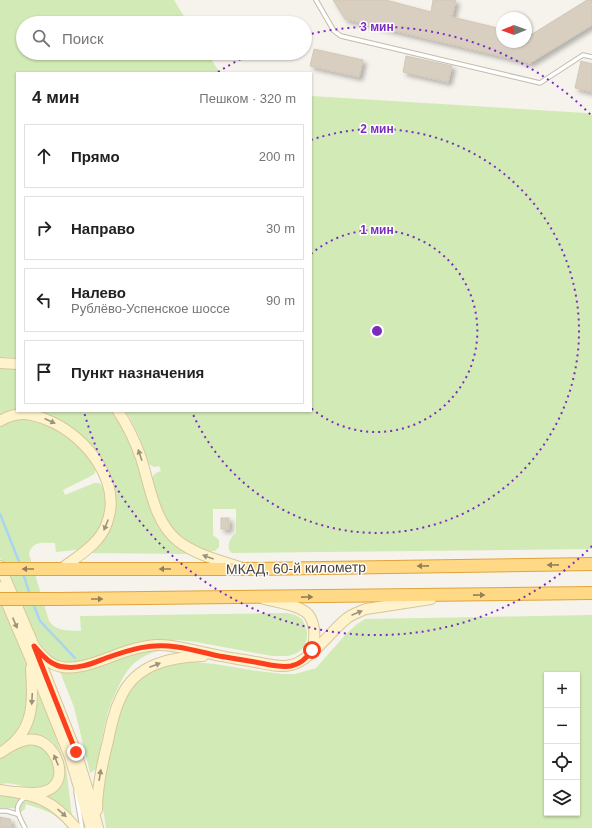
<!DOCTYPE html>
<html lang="ru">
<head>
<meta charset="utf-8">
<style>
	body { margin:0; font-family:Arial,sans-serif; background:#f2f2f2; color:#222 }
	.controls { position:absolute; right:12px; bottom:12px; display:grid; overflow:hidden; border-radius:0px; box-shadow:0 1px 3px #0004 }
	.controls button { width:36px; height:36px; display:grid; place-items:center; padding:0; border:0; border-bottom:1px solid #e0e0e0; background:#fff; color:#222; font:20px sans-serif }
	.compass { position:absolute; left:496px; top:12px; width:36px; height:36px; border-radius:50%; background:#fff; box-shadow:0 1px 3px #0004; rotate:269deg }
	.stop { position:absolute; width:12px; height:12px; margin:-9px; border:3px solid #fc3f1d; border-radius:50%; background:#fff }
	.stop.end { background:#fc3f1d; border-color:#fff; box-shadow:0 1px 4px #0008 }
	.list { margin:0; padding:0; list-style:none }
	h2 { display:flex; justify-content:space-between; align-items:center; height:52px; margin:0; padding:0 16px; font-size:17px }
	h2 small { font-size:13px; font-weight:400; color:#767676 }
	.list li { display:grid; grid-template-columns:26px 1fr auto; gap:12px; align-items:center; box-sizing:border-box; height:64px; margin:0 8px 8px; padding:0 8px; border:1px solid #e0e0e0; border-radius:0px }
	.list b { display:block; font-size:15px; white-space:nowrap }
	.list p { margin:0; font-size:13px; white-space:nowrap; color:#767676 }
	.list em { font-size:13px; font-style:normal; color:#767676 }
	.icon { flex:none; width:22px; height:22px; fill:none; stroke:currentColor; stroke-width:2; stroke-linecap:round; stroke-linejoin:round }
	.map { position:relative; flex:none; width:592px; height:828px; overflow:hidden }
	.search { position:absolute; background:#fff; box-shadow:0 1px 3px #0004; left:16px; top:16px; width:296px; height:44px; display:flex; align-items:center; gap:10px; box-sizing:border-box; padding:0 14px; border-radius:22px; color:#767676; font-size:15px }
	.panel { position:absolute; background:#fff; box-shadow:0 1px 3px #0004; left:16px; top:72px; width:296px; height:340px; border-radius:0px }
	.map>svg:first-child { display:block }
	.green { fill:#d2eab5; fill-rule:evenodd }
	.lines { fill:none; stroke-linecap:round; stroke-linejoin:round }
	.stream { stroke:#a9d4f2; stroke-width:2.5 }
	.building { fill:#d8cfc1; stroke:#d3c7b4; filter:url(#shadow) }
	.service-casing { stroke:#c2bbae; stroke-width:5.5 }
	.secondary-casing { stroke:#d6c79b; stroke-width:12 }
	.trunk-casing { stroke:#e0a43c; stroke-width:14 }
	.service { stroke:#fff; stroke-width:3.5 }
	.secondary { stroke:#fff3cd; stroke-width:10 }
	.trunk { stroke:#ffd985; stroke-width:12 }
	.trunk-bridge-casing { stroke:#e0a43c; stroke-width:14; stroke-linecap:butt }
	.trunk-bridge { stroke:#ffd985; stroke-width:12 }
	.oneway { fill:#9c937c }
	.oneway2 { fill:#938057 }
	.route { stroke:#fc3f1d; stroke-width:5 }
	.ring { fill:none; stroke:#7b2cbf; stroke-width:2; stroke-dasharray:2 4 }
	.labels { text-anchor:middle; stroke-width:3; stroke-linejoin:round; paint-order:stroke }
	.street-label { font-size:14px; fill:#4b4439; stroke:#fff }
	.centre { fill:#7b2cbf; stroke:#fff; stroke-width:2 }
	.ring-label { font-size:12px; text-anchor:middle; font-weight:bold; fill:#7b2cbf; stroke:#fff; stroke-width:3; stroke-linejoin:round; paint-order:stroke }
</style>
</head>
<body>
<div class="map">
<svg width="592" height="828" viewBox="0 0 592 828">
	<defs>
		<filter id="shadow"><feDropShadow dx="3.5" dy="3.5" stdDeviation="2" flood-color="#0004"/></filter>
	</defs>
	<rect width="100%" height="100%" fill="#f6f3ec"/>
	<g class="green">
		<polygon points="0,0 174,0 188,23 23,23 23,53 207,53 220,73 17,73 17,358 0,357"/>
		<path d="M311,96L586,113L592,115V549L232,553L229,550C228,541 230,539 236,533V509H213V535L219,540V547L215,551C200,552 183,539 173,528C166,520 150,486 153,476C155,473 158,472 161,471L159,466L154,467L149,464L138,434L130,418L125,411H311Z"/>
		<polygon points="0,368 17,368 17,411 0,416"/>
		<polygon points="35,411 113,411 123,426 177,546 188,554 89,553 114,496 112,483 108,471 101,458 93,448 83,437 70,426 58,420"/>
		<path d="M19,418C22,418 26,418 29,418C44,420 67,435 78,445C84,452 90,459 96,467L95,473L91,476L63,490L65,495L94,483H99C105,487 105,493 105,499C106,520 97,544 75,550C69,551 62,551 56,552L55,543C44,543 32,540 29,554L49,621C57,632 68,630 81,631L80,616L287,613L295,615L302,619L305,625L307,631V638L305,645L301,650L295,654L288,656H272L196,642L178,640H162L75,664L60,662L54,659L40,644L30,626L0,558V426L9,421Z"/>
		<polygon points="0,598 26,659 28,681 26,712 22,724 8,742 0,747"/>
		<path d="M592,615V828H106L102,802L104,779L120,706L138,678L170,663L194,662L215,664L251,670L282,674H295L316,668L346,634L357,624L365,619ZM547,675H577V813H547Z"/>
		<path d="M157,647L162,650C153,652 145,655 137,661C124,669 112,700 107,715C103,732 100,751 96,769L90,773L74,707L60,672H74L91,669L128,654Z"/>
		<path d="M39,688L66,767L72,816C63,807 55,800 44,795C48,794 53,793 56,791C74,779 62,745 46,737C40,734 34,734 27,734C35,719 38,705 39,688Z"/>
		<path d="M30,744C36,744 43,746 47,750C48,751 50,755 50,756C52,758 53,761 54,764C57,772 53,782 46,786C29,793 16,780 0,784V759L22,746Z"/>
		<path d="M0,793L41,802L72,828H67C59,813 40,809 26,804L25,809L20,813L14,808H0Z"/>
	</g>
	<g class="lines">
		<g class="stream">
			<polyline points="0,514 20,564"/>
			<polyline points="23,573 30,595"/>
			<polyline points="33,603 40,621 75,658"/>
		</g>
	</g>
	<g class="building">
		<polygon points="333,0 386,0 431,12 433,0 456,0 452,17 502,29 502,42 526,42 526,35 529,36 587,0 592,0 592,25 530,63 345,19"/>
		<polygon points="314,49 363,60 359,77 310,66"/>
		<polygon points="406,56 452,66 448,82 403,72"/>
		<polygon points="581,61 592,64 592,92 575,88"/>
		<rect x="221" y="518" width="8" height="11"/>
		<polygon points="0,817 10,819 12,828 0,828"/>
	</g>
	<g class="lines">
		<g class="service-casing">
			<g id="service">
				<polyline points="316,0 334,31 341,36 540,83 583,55 592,57"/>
				<polyline points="76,792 82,828"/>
				<polyline points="0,811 7,811 17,814"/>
				<path d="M25,828C19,816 11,806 26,797"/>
			</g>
		</g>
		<g class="secondary-casing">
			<g id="secondary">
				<polyline points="0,363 17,364"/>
				<path d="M118,411C128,426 135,441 141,458C150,486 154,522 178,541C196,555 218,560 240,567"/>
				<path d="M0,421C7,417 15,414 23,414C33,414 43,418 52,422C87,438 122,482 107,523C100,544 78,556 61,569"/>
				<polyline points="0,566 34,646 76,752 90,797 98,828"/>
				<polyline points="0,587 31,660 70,757 91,828"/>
				<path d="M264,599C277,602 299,605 308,614C312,618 313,624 314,629C315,637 314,646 310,653"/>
				<path d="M34,646C39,652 44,659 51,663C72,676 105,658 127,651C136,648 147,646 156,645C173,644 191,650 207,653C223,657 239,659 255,662C267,664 280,668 291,665C309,662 331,631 346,619C352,614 359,612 366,609L431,599"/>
				<path d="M9,747C17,743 26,738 36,740C54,743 68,774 53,787C44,795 28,793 17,792"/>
				<path d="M0,753C35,732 33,704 31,668"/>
				<path d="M0,790C35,794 53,800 76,828"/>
				<path d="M97,810C97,786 102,764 108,741C111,726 114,711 121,697C136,664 170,657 203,656"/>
			</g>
		</g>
		<g class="trunk-casing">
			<g id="trunk">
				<polyline points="57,569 246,569 592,564"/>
				<polyline points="58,599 592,593"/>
			</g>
		</g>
		<use href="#service" class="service"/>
		<use href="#secondary" class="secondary"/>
		<use href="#trunk" class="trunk"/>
		<g class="trunk-bridge-casing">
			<g id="trunk-bridge">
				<polyline points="0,569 57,569"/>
				<polyline points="0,599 58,599"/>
			</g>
		</g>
		<use href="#trunk-bridge" class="trunk-bridge"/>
	</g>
	<defs><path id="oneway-solid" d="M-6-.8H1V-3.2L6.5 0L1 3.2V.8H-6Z"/></defs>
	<g class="oneway">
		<use href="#oneway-solid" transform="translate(50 421) rotate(25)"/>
		<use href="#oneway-solid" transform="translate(140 455) rotate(-109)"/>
		<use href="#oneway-solid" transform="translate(106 525) rotate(112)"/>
		<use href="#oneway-solid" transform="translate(208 557) rotate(-160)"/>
		<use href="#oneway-solid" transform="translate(357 613) rotate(-23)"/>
		<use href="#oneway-solid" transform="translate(15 623) rotate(67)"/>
		<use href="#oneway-solid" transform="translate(155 665) rotate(-21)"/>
		<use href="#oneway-solid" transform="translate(32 699) rotate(93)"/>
		<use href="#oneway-solid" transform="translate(56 760) rotate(-112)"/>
		<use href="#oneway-solid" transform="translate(100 775) rotate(-81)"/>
		<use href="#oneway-solid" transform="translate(62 813) rotate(42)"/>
	</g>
	<g class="oneway2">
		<use href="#oneway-solid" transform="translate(553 565) rotate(179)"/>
		<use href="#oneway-solid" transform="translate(423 566) rotate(179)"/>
		<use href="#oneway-solid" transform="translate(28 569) rotate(180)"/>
		<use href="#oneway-solid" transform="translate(165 569) rotate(180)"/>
		<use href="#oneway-solid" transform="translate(479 595) rotate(-1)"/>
		<use href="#oneway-solid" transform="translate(307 597) rotate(-1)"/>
		<use href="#oneway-solid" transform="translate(97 599)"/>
	</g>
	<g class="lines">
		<path class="route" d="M76,752L34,646C43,656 51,666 65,667C80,669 93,663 106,658C132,649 150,643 177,647C191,649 205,653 219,656C231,658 243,660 255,662C267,664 279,668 291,666C301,664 307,658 312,650"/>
	</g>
	<g class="ring">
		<path d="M311 254A101 101 0 1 1 311 408"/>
		<path d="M311 140A202 202 0 1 1 192 412"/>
		<path d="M592 546A304 304 0 0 1 84 412M218 72A304 304 0 0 1 253 53M306 35A304 304 0 0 1 592 116"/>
	</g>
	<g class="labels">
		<g class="street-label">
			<text transform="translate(296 568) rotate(-1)" y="5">МКАД, 60-й километр</text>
		</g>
	</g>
	<circle cx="377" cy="331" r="6" class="centre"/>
	<g class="ring-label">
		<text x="377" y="31">3 мин</text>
		<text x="377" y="133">2 мин</text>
		<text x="377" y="234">1 мин</text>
	</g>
</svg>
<div class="controls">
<button>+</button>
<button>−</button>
<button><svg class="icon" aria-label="locate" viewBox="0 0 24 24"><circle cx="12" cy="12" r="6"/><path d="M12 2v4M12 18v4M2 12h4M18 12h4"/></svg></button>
<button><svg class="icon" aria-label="layers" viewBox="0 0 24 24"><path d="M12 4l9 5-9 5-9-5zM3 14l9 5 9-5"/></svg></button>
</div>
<svg class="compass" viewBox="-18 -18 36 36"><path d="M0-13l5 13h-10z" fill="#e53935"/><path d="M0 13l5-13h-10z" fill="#767676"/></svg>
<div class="stop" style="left:312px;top:650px"></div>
<div class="stop end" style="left:76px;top:752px"></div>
<div class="search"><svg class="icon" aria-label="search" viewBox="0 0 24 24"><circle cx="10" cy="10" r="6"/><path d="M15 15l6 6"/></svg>Поиск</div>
<section class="panel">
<h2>4 мин<small>Пешком · 320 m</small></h2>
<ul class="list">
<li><svg class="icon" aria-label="ahead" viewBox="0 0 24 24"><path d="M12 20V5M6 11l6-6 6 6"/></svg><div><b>Прямо</b></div><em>200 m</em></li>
<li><svg class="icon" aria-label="right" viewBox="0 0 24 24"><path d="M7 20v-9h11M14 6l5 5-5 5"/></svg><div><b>Направо</b></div><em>30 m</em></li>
<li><svg class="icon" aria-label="left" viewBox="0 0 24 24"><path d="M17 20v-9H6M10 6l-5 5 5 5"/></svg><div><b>Налево</b><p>Рублёво-Успенское шоссе</p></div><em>90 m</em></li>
<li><svg class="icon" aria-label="arrive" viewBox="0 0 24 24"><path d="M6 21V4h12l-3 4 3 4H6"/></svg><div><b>Пункт назначения</b></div></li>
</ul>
</section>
</div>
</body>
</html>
